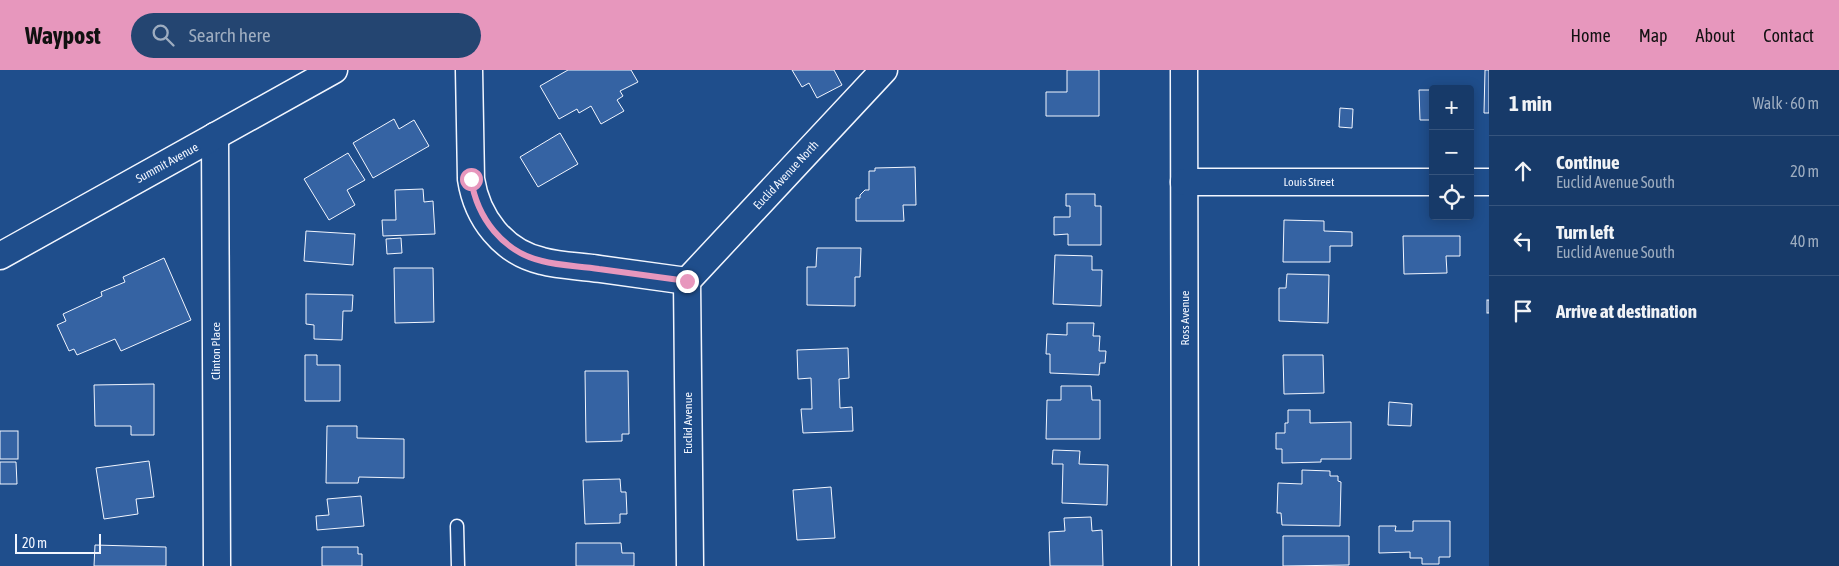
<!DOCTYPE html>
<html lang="en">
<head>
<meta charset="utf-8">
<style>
	body { margin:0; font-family:"Asap Condensed",sans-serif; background:#244571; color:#f1f3f6 }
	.controls { position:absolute; right:15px; top:15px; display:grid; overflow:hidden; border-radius:5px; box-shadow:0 2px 12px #0003 }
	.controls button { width:45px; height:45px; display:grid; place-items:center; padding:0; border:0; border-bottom:1px solid #36547d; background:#173a69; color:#f1f3f6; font:25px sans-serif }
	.scale { position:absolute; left:15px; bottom:12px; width:86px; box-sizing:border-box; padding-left:5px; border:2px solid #f2f6ff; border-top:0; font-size:14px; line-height:18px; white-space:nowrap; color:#f2f6ff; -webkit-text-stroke:4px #1f4e8c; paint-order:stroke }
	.stop { position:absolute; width:15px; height:15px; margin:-11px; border:4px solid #e797bd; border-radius:50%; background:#fff }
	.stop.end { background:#e797bd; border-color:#fff; box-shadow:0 1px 5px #0008 }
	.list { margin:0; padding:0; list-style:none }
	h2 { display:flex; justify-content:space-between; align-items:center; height:65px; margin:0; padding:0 20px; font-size:21px }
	h2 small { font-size:16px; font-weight:400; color:#9eadc0 }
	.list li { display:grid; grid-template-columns:32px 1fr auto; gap:15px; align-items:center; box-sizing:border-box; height:70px; padding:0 20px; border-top:1px solid #36547d }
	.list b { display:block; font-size:19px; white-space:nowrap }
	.list p { margin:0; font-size:16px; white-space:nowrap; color:#9eadc0 }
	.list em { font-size:16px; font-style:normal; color:#9eadc0 }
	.icon { flex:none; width:28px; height:28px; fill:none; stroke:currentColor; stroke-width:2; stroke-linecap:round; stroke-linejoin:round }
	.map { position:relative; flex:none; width:1489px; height:496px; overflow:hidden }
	header { display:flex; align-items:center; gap:30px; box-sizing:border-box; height:70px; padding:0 25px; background:#e797bd; color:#111 }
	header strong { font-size:24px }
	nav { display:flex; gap:28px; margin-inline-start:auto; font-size:18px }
	.search { width:350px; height:45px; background:#244571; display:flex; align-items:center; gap:12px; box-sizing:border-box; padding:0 18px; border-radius:28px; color:#9eadc0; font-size:19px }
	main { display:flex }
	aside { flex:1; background:#173a69 }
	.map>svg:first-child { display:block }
	.building { fill:#3563a3; stroke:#f2f6ff }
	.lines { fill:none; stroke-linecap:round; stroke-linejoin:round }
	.lane-casing { stroke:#f2f6ff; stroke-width:15 }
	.street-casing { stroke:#f2f6ff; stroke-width:29 }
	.lane { stroke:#1f4e8c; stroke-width:12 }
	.street { stroke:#1f4e8c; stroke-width:26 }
	.route { stroke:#e797bd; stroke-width:6 }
	.labels { text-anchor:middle; stroke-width:4; stroke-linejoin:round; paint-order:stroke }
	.street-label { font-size:12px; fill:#f2f6ff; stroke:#1f4e8c }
</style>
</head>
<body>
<header>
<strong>Waypost</strong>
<div class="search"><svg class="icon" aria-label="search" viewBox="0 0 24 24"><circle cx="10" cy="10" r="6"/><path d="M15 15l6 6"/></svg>Search here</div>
<nav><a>Home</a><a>Map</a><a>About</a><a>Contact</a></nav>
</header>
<main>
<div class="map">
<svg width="1489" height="496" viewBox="0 0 1489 496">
	<rect width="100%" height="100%" fill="#1f4e8c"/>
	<g class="building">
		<polygon points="568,0 631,0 638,12 620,21 623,26 617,30 624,41 601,54 591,36 579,43 577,39 559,49 540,16"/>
		<polygon points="792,0 834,0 842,15 817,28 809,13 802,17"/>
		<polygon points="1067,0 1099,0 1099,46 1046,46 1046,22 1067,22"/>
		<polygon points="1485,0 1489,0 1489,43 1484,43"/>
		<polygon points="1419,20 1433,20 1433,50 1420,50"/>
		<polygon points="1340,38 1353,39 1352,58 1339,57"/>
		<polygon points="394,49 399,59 414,50 429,76 373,108 353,73"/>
		<polygon points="560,63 578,94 538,117 520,87"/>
		<polygon points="348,83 365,110 347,120 355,135 329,150 304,109"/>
		<polygon points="915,97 916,135 903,135 904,151 856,151 856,128 860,128 860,125 865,120 869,120 869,101 875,101 875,98"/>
		<polygon points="423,119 424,132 433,131 435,164 383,166 382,150 396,150 395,120"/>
		<polygon points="1066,124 1095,124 1095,136 1101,136 1101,175 1068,175 1068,164 1054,165 1054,147 1070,147 1070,136 1066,136"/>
		<polygon points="1284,150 1324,151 1324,161 1352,162 1352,176 1330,176 1330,192 1283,192"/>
		<polygon points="306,161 355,164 353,195 304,191"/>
		<polygon points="1403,166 1460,166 1460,186 1446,186 1447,203 1404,204"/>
		<polygon points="401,168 402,183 387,184 386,169"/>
		<polygon points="817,178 861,178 860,207 855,207 855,236 807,235 807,197 816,197"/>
		<polygon points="1055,185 1092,186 1092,200 1102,200 1101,236 1053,234"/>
		<polygon points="164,188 191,250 121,281 115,269 77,285 74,279 69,281 57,255 66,251 63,244 102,226 101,222 125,212 123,207"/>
		<polygon points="394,198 433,198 434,252 395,253"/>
		<polygon points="1287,204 1329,205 1328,253 1279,251 1279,218 1286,218"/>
		<polygon points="306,224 353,225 352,241 343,241 342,270 314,269 314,255 306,254"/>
		<rect x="1487" y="230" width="2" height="13"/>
		<polygon points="1067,253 1094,253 1093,266 1100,266 1099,281 1106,281 1105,293 1100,293 1099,305 1050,303 1050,284 1046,284 1047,264 1067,265"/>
		<polygon points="848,278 849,308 839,309 840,338 852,337 853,361 803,363 801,339 812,339 811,308 798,309 797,280"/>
		<polygon points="305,285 317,285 317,295 340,295 340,331 305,331"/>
		<polygon points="1283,285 1323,285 1324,323 1284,324"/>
		<polygon points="585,301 628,301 629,364 622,364 622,371 586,372"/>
		<polygon points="154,314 154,365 131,365 131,356 95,356 94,315"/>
		<polygon points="1061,316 1091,316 1092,330 1100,330 1100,369 1046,369 1047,330 1061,330"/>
		<polygon points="1389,332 1412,334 1411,356 1388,355"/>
		<polygon points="1288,340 1310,340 1310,353 1351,352 1351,389 1321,389 1321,392 1282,393 1282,379 1276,379 1276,363 1285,363 1285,353 1288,353"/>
		<polygon points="327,356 357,356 357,368 404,369 404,408 359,407 358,413 326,413"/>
		<rect x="0" y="361" width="18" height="28"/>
		<polygon points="1053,380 1080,381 1079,394 1108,395 1107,435 1062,433 1063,394 1052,394"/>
		<polygon points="149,391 154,427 136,429 138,444 104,449 96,398"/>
		<polygon points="0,392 16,392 17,414 0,414"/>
		<polygon points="1302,400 1330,401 1330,406 1338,406 1338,411 1341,412 1340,456 1282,455 1281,443 1277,443 1278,413 1302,414"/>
		<polygon points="620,409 621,422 626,422 627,444 620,444 620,453 585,454 583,410"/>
		<polygon points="831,417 835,468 797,470 793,420"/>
		<polygon points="361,426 364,456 317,460 316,446 329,445 327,429"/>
		<polygon points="1091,447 1092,461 1102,460 1103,496 1050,496 1049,462 1065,461 1064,448"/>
		<polygon points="1413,451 1450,451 1450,487 1439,487 1439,494 1422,494 1422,488 1410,488 1410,482 1379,483 1379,456 1396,456 1395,461 1413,461"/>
		<polygon points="1283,466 1349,466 1349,495 1283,496"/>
		<polygon points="576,473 621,473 622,483 634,483 634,496 576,496"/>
		<polygon points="95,475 166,477 166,496 94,496"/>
		<polygon points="322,477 358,477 358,484 362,484 362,496 322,496"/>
	</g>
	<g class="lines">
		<g class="lane-casing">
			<polyline id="lane" points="457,456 458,496"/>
		</g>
		<g class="street-casing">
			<g id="street">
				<path d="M469,0L471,109C477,148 503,182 542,191C561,196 581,196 600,199C629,203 658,207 687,211"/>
				<polyline points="1184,0 1185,496"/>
				<polyline points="215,66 217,496"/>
				<polyline points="1184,112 1433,112"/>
				<polyline points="1470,112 1489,112"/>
				<polyline points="0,186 334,0"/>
				<polyline points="687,211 884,0"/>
				<polyline points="687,211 690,496"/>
			</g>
		</g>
		<use href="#lane" class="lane"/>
		<use href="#street" class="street"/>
	</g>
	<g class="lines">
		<path class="route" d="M471,109C477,148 503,182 542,191C560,196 581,196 599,199C629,203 658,207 687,211"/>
	</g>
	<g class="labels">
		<g class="street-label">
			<text transform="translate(167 93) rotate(-29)" y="4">Summit Avenue</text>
			<text transform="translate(786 105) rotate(-47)" y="4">Euclid Avenue North</text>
			<text x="1309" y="116">Louis Street</text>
			<text transform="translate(1185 248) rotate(-90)" y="4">Ross Avenue</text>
			<text transform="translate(216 281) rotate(-90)" y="4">Clinton Place</text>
			<text transform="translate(688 353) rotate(-90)" y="4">Euclid Avenue</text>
		</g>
	</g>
</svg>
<div class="controls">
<button>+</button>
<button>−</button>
<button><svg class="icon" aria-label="locate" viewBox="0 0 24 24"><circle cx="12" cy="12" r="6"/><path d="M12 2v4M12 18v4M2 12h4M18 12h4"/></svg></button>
</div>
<div class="scale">20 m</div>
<div class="stop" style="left:471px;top:109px"></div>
<div class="stop end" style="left:687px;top:211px"></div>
</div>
<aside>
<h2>1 min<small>Walk · 60 m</small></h2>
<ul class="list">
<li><svg class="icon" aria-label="ahead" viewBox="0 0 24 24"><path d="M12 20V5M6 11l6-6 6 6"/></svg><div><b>Continue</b><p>Euclid Avenue South</p></div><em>20 m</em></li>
<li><svg class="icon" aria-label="left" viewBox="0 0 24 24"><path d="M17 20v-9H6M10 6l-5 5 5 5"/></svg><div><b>Turn left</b><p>Euclid Avenue South</p></div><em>40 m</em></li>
<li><svg class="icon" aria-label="arrive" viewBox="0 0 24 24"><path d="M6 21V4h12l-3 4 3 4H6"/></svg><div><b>Arrive at destination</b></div></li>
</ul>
</aside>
</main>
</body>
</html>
